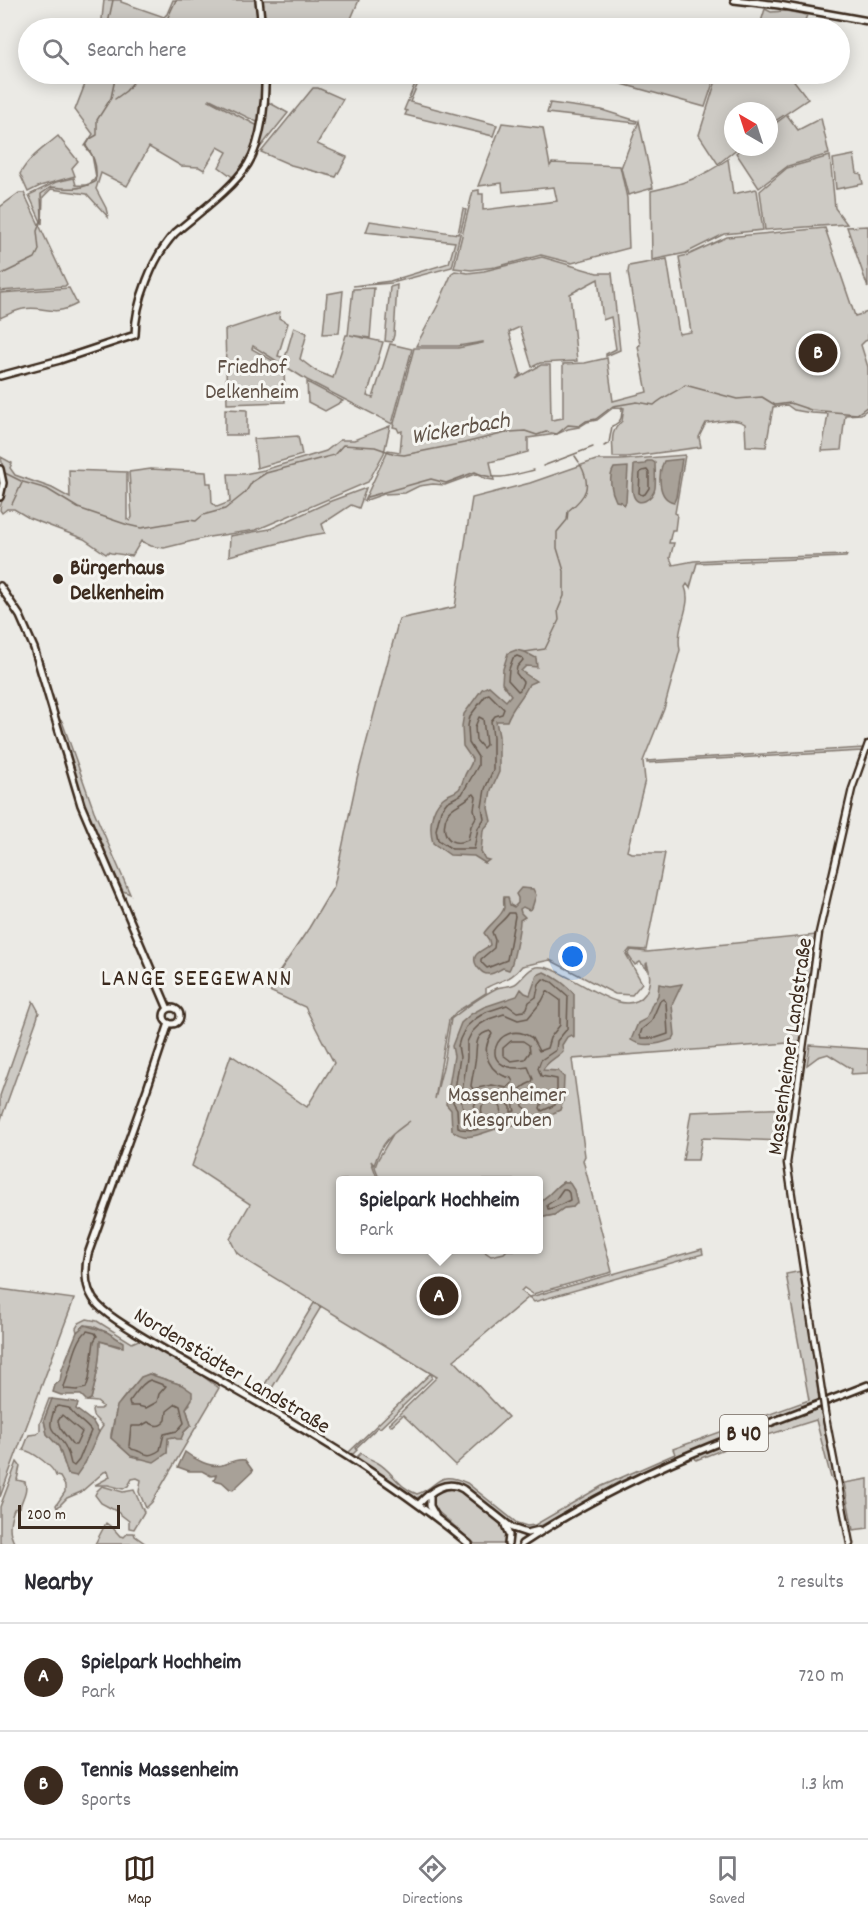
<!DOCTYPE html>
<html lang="en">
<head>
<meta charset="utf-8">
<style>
	body { margin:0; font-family:Dekko,sans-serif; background:#f2f2f3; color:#2b2b33 }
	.compass { position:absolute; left:724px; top:102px; width:54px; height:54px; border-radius:50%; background:#fff; box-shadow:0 3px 15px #0003; rotate:321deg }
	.scale { position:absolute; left:18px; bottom:15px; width:102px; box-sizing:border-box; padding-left:6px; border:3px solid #3b2a1e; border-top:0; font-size:16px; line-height:21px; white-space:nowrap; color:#3b2a1e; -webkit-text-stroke:4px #f6f6f2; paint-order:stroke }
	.you { position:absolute; left:573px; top:957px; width:21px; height:21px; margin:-15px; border:4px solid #fff; border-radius:50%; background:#1a73e8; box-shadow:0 0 0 9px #1a73e833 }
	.badge { display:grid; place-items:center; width:39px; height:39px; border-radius:50%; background:#3b2a1e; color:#fff; font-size:20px; font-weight:700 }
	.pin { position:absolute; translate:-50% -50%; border:3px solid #fff; box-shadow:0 2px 6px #0006 }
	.popup { position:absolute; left:336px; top:1176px; width:207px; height:78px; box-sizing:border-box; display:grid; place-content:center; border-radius:6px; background:#fff; filter:drop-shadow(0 2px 4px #0005); font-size:20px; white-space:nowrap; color:#7c7c81 }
	.popup b { font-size:22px; color:#2b2b33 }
	.popup::after { content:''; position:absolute; left:50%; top:100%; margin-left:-12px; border:12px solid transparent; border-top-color:#fff }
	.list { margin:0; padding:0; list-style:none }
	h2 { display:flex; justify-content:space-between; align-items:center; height:78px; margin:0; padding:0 24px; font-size:26px }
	h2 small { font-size:20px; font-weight:400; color:#7c7c81 }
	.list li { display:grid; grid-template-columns:39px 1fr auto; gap:18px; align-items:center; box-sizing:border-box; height:108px; padding:0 24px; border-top:2px solid #e1e1e2 }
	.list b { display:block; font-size:22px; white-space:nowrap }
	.list p { margin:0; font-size:20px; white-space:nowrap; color:#7c7c81 }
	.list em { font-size:20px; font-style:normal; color:#7c7c81 }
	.icon { flex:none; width:33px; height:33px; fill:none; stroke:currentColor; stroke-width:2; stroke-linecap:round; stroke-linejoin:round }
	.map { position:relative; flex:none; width:868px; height:1544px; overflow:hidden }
	.search { position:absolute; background:#fff; box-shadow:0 3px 15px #0003; left:18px; right:18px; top:18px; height:66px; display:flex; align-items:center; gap:15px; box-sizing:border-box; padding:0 21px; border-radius:33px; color:#7c7c81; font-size:22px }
	.sheet { height:294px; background:#fff }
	nav { display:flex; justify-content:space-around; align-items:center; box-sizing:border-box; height:84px; border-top:2px solid #e1e1e2; background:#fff; font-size:16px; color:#7c7c81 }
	nav a { display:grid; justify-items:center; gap:3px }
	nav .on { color:#3b2a1e }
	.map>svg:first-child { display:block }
	.green { fill:#cdcac4; stroke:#847a71; stroke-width:1.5; fill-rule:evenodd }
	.water { fill:#a8a198; stroke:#7c7167; stroke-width:1.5 }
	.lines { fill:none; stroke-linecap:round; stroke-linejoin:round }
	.shore { stroke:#675a4f; stroke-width:1.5 }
	.stream { stroke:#7c7167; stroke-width:1.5 }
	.minor-casing { stroke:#3b2a1e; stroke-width:9 }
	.major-casing { stroke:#3b2a1e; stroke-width:10 }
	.minor { stroke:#f6f6f2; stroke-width:4.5 }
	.major { stroke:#f6f6f2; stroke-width:5 }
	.minor-bridge-casing { stroke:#3b2a1e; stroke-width:9; stroke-linecap:butt }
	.minor-bridge { stroke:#f6f6f2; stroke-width:4.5 }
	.poi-dot { fill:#3b2a1e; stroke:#f6f6f2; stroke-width:2 }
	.labels { text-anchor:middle; stroke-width:6; stroke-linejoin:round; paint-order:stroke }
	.shield { fill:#f6f6f2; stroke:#73675e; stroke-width:1.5 }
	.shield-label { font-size:21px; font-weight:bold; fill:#3b2a1e }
	.park-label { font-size:22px; fill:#605248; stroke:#f6f6f2 }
	.poi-label { font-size:22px; font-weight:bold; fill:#3b2a1e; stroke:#f6f6f2; text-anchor:start }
	.street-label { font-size:22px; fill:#3b2a1e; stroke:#f6f6f2 }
	.water-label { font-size:24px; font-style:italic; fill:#615449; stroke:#f6f6f2 }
	.neighbourhood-label { font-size:24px; letter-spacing:1.5px; fill:#3b2a1e; stroke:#f6f6f2 }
</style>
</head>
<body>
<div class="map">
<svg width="868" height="1544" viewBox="0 0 868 1544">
	<rect width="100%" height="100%" fill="#ebeae5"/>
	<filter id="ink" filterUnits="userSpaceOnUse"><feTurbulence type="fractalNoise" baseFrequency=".0167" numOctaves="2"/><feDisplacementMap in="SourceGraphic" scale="12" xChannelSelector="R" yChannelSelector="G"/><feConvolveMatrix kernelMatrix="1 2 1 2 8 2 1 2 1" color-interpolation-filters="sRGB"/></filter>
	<g filter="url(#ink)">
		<g class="green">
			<polygon points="104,0 121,0 121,2 164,17 167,14 173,0 257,0 260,28 213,28 205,25 210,28 101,28"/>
			<polygon points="261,0 359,0 347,28 264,28"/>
			<polygon points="765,9 771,12 786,11 807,15 802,28 759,28"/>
			<path d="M89,74H263L262,110L259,123L210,99L209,100L258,126C253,146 248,161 234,178L219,167L227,152L218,147L204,170L199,167L181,166L149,147L127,186L101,173L96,189L106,208L108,217L87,194L51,189L43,197L42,224L29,195L56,182L74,178L76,185C84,186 92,185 96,177L92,155L85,146L93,134L75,110Z"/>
			<polygon points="419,74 422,74 410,102 497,125 493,136 405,115 407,111 404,110"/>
			<polygon points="619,74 716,74 705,107 615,82"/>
			<polygon points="718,74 789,74 808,99 769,125 769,111 733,111 733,147 739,147 718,164 699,135"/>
			<polygon points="313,88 318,88 343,99 317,144 347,157 336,177 291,165 261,152"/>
			<polygon points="268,102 288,113 259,149 258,147"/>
			<polygon points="550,103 602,110 637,121 636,123 547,113"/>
			<polygon points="787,115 798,130 821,118 829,154 788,166 759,188 736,153 743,147 769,147 769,128"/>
			<polygon points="639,121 653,188 628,195 621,168"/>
			<polygon points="502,123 543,128 550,166 552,163 620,166 627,198 629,248 572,263 541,255 496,267 471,270 454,268 473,191 479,190 479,194 483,194 483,210 557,201 554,187 503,192 502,183 478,186"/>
			<path d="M58,136L78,161L72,168L75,176L40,186L28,192L20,174C29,157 44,148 58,136Z"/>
			<polygon points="854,155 857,173 861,174 863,184 836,189 833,159"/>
			<polygon points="830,156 835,208 847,224 765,230 760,191 787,168"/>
			<path d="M728,159L733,194L756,189L757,190L763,230L724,234L686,253L652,260L651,191C683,184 701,178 728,159Z"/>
			<polygon points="19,193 24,193 67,284 65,286 0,291 0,207"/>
			<polygon points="463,209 466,210 452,267 392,283 353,286 390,281 449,263 455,242 366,232 370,221 458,234"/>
			<polygon points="868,226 868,288 847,227"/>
			<path d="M825,228L855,316L868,312V340L865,341L861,345L868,367V409L861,414L845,415L841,450L822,451L828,414L811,413L794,410L787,405L773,407L766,447L746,446L745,424C735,417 717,422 706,423L699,437L701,447L627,457H613C613,440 609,433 622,421L624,408L614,407L597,420L587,422L579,427L568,429L557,434L528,438V452L490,462L494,480L487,479L475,474L445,485L433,484L419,486L405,493L384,494L364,501L388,450L400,452L402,431L399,432L397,428L393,427L414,348H458L483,343V342L458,346H416L438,305L452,273L455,271L468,273L484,271L542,257L597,273H612L620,350L606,356V354L616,349L611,317L603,320L598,279L570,294L577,361L540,363L532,367L520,327L509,332L521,374L516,379L541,365H550L551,420L563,418V364L585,363L607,358L613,401L647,392L638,346L640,345L628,272L629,266L667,259L679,334L691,332L679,257L688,255L727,237Z"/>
			<polygon points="397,285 394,335 392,342 385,341 390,287"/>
			<path d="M69,288L77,304C51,318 46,305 23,309C16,310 7,315 0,318V293Z"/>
			<polygon points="374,288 370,338 350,335 383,342 367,396 373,398 390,344 412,349 392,424 307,380 253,346 252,349 284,367 285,402 227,404 225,330 280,312 279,318 288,323 278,356 285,358 294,327 307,333 300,359 316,371 333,378 346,335 348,335 353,289"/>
			<polygon points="343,291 339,333 323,334 327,294"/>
			<polygon points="307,382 343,401 325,411 308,402"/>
			<polygon points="225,409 247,410 247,435 225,435"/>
			<path d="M390,426L384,453L368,482L256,530L209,537L164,548L151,546L141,541L132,556L111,553L108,552L106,554L84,539L29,518L14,509H7L2,513L0,510C0,503 4,498 5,491C8,479 2,468 1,457L12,463L10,468L15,475L52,488L70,498L69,470L127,472V519L130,521L132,517L129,472L151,469L206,472L207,483H211L212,503L217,507L230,502L228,474H244L264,470L326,451L340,440H354Z"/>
			<polygon points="298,436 302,455 257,468 254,439"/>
			<path d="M685,455L675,513L677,514L675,530H672L669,543H674L670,558L673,565L694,561L742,558L847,555L846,557L697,563L690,588L687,584L685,587C693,606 675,626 680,650L664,709L643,761L645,780L627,851L631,853H665L646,950L630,949L626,954L642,983L632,995L615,994L550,960L522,966C511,981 501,979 486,988V993L456,1012L449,1020L435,1099L444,1063L451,1019C465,1008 481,996 497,988C502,986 509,987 515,984C523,979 527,969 536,967C564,962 622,1026 645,994C651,984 651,974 647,963L646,964L647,969L640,962L635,965L628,955L631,950L647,952L816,935L802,1042L572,1059L585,1156L583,1160L612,1272L533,1294L524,1288L521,1291L529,1297L534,1296L702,1249L703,1254L534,1302L529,1297L454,1360L508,1417L455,1465L403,1415L391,1426L389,1424L437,1377L250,1263L237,1253L230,1239L250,1204L192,1166L231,1055L307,1107L334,1063L305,1007L267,990L309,928L334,886L357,778L399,619L455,607L472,498L530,483L596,460H621ZM410,1121L393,1134L378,1159L375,1167L380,1180H538V1202C552,1195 552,1189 563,1182H569L573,1207L564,1208L554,1215L538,1218V1250H507L504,1253L491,1256L482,1250H340V1180H378L371,1161L374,1165C381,1143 392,1133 410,1121Z"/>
			<polygon points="366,488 359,508 351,505 322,524 325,533 307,536 229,556 230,536 270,529 331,501"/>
			<polygon points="59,720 62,721 94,811 130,894 123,891 92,824 78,788"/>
			<polygon points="863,748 862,751 647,763 647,761"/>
			<polygon points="33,1001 39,1012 37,1019 0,1122 0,1096"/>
			<polygon points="810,1045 868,1049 868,1073 851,1074 852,1069 828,1054 818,1057 807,1065"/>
			<polygon points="791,1108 786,1141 702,1138 698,1160 683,1160 691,1112"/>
			<path d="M802,1271L819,1400L740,1430L619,1482L539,1527C503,1540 484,1487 453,1482C437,1479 430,1495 416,1498L356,1458L361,1453C366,1458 371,1459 378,1463C392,1471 400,1489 417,1494C440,1487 435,1469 467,1483L517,1523L527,1526L535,1525L602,1486L675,1454L673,1449L809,1400L786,1274Z"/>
			<polygon points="0,1289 74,1299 0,1497"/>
			<polygon points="314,1303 321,1307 263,1403 256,1399"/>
			<path d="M87,1319L97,1321L132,1343L141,1339L204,1376V1377L219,1388L152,1502L146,1508L139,1492L141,1480L137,1478L132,1479L128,1486L123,1489L108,1485H95L110,1477L108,1471L104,1472L81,1492L67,1498L57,1508L56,1505L65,1492V1486L60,1477L56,1476C54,1467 32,1451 23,1450L29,1435L37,1434L40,1431V1423L49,1399H52L44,1420L46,1429L47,1434L59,1447L68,1474L85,1463L93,1441L103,1426L93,1416L92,1411L93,1409H100L103,1407L97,1402L87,1401L91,1399C96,1381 100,1360 100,1341L119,1347L114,1336L93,1326L85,1325L77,1332L76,1328L79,1323ZM149,1374L182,1385L190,1404L186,1408L191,1425L184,1432L168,1438L167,1453L139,1459L135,1456H131L111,1438V1434C113,1425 116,1407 121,1401C128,1392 139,1378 149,1374Z"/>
			<polygon points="430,1374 432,1375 432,1378 380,1428 378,1427 356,1448 357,1450 353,1454 348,1453"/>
			<polygon points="820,1408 836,1484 831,1478 816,1420 729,1447 696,1460 694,1456 729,1441"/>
			<path d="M17,1462L20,1466L17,1480L25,1482C28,1491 22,1499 20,1507L14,1509C9,1522 8,1532 15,1544H0V1507Z"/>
			<polygon points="868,1479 868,1528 853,1530 844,1483"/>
			<polygon points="102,1486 123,1492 134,1490 144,1512 134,1529 129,1528 129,1521 116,1511 101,1503 95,1495 97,1491"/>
			<path d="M451,1487C462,1490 499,1519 504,1530C506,1535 506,1539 505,1544H475L435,1509L432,1504C433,1493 440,1489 451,1487Z"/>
			<polygon points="106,1523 113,1528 120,1536 124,1537 128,1533 134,1533 135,1536 146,1544 95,1544"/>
		</g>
		<g class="water">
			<path d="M682,459L676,497L674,502C657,499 658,473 664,461Z"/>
			<path d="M647,461H652L655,463C655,471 656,480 655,488C654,498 637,510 633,494C631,486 634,474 634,465L645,464Z"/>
			<path d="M628,467L626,502L624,505L621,502L616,501C611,491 608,477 614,468Z"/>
			<path d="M516,650L525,652L536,658L537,667L526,666L521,671L536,681L529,684C523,698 512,707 507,721H496L499,736V772L491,790L488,808L491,821L483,830L481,852L485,859L489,860L485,863L474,856L450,855L433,843C429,829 430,809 443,798C447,794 454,794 459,789C463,784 463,777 467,771C470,766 472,765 472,759L463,746L462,726L464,714L482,689L489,686L506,701L511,695L502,683L503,669L508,653Z"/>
			<path d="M521,888L533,889L536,895L532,908L529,910L523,907L520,909L521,913L525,917L520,920C520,928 513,965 509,970L503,968C499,970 494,974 489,974C482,975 473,964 475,957C476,952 485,949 490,945L489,940L484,933C488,926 503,915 504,908C504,904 503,901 504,897H508L510,905L514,907L518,903V898L516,894Z"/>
			<path d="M544,972C555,977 566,984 574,994V1037L571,1035L567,1037L562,1045L563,1051C557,1058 546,1062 543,1070L558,1071L564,1077L563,1101L560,1110C536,1122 521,1123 496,1129C481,1133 466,1143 452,1130L451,1110L446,1104L454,1056L452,1046L461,1023L471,1014L484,1007L517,996L521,989L525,993L530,995L537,975Z"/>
			<path d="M659,984L670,986L682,984L672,1005L675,1035L673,1039C660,1044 643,1048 631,1040L638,1023L646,1019L653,1002L655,1001L658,995Z"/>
			<path d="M563,1182H569L574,1190L577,1203L573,1207L564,1208L554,1215L538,1218V1202C551,1196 552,1189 563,1182Z"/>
			<path d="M85,1325L107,1332L123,1342V1347L100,1341C100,1361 96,1381 91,1399L87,1401L81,1395H61L53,1392L55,1385L60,1381L62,1369L77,1332Z"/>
			<polygon points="149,1374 182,1385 192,1392 192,1399 186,1408 191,1425 184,1432 181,1439 177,1439 173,1437 168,1438 167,1453 154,1462 131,1456 111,1438 117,1406 141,1377"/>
			<polygon points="52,1399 75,1402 78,1404 76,1409 93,1422 99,1432 85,1463 76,1476 68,1474 59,1447 47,1434 46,1429 44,1420"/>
			<path d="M185,1452C194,1459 210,1468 222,1465C230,1463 236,1458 245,1460L253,1471L233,1490L230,1489L222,1482L214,1480L216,1475L211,1476L202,1471H189L178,1467Z"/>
		</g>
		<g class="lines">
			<g class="shore">
				<polygon points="647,470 649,473 649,488 645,494 642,495 639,493 640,473 642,471"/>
				<polygon points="517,656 522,658 523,660 517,667 516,673 523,682 520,690 518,691 508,680 509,669 513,658"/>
				<polygon points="489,694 504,709 502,714 495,716 491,721 493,737 493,770 485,789 482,807 484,819 478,828 474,849 452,849 438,840 436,830 441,810 447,802 462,794 478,766 478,757 469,743 468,726 470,716 486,695"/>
				<polygon points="479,717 483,719 486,745 483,748 476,740 475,727"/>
				<path d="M471,795L474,794L476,797L474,809L476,817L471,826L468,840C447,849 439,830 448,813C453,805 465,803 471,795Z"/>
				<path d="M509,913H514L515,916L507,960L487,968L481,962V959L494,948L495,940L492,932C497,924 504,921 509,913Z"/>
				<path d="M543,979L552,982L568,996L567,1029L557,1041L556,1050L541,1060L538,1068L541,1076L557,1079V1100L555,1105L542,1111L540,1108C550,1084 519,1084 523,1106L530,1112L529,1116L502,1122L500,1119C502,1112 503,1107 496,1102H487L482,1106C480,1114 483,1117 490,1121L489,1125L475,1130L460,1129L458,1127L457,1109L453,1102L460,1057L458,1046L460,1039L466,1027L475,1019L486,1012L507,1005L517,1012L524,1011L527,1008L529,1002L536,997L539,984Z"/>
				<path d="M547,991L560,1000V1025L550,1038L547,1048L539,1051L532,1038C497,1014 472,1076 528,1067L533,1079L532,1082C519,1087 510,1098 515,1111L511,1112V1107C508,1104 505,1099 501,1096C491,1090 476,1095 474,1107C473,1112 475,1117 475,1121L467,1123L461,1100L467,1058V1042L472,1032L479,1025L489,1019L504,1014L518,1020L528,1018L542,1001Z"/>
				<polygon points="663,999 666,1002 668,1034 656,1038 641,1038 640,1035 642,1029 651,1022 660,1001"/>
				<path d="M490,1031L492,1034C479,1053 490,1074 511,1078L513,1082L507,1088L492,1085L473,1089L471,1086C472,1078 474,1070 475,1062C478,1049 472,1035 490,1031Z"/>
				<polygon points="511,1041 523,1041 529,1045 530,1052 525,1059 511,1061 503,1055 503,1048"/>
				<path d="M563,1189H566L569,1193L570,1200C566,1202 551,1209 548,1209L547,1205L556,1199Z"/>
				<path d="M87,1331L95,1333L97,1336L94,1341L89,1379L86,1388L77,1390L65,1389L64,1386C71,1372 74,1341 87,1331Z"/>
				<path d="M150,1380L166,1386L159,1394L157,1402L146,1408L138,1406H130L129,1402C135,1395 141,1383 150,1380Z"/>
				<path d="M176,1404L180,1406L184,1423L177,1431L164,1434L160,1450C150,1457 147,1455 138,1451C129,1447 136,1453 129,1446L131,1426H141L148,1422C155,1426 160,1428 166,1420L167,1411Z"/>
				<path d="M58,1406L69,1408C74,1418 85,1422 91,1431L79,1460L74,1466L71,1464C70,1458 68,1452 65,1446C55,1428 45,1434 55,1408Z"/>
				<polygon points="62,1415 82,1432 76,1445 73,1445 60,1428 58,1421"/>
			</g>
			<g class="stream">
				<polyline points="107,28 113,0"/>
				<polyline points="163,28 176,0"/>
				<polyline points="115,99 126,91 140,74"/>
				<path d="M0,275L35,258L39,250L37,231L42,218L41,194L51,187C69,189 79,190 95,182C98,169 94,156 86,146L90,139L97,135V120L111,98L116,74"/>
				<path d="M604,446L609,443L612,426C622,422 622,417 622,407"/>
				<polyline points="575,456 579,462"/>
				<polyline points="543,466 593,447"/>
				<path d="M3,472L23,482L47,489L78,508L128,525L141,528L189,520L196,521L203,515L225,509L245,493L252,482L266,473L334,455L343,445L375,447L395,454L404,455L464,443L510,432L525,431L537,435L546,432L557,434L568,425L579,426L586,421L596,419L613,406L637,402L654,405C664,396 675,393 685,385L737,399L762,397L775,405L790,403L811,410L857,414L868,406"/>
				<path d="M367,497L431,479L446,483L475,472C494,482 514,475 534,470"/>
				<polyline points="12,504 22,483"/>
				<path d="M525,652L545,649L559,620L558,610L564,596V571L557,548V532L567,520L568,511C587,496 592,486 580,464"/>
			</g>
			<g class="minor-casing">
				<g id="minor">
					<polyline points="822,1392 787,1163 819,933 852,789 868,744"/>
					<polyline points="825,1413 850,1544"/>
				</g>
			</g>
			<g class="major-casing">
				<g id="major">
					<polyline points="259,0 262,28"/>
					<polyline points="734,0 779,5 868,21"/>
					<path d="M0,376L60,360L135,335C135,303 153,256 175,233C197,214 233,188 248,164C262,141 266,99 265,74"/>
					<polyline points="0,469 3,483 0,497"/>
					<polyline points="0,586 20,616 34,648 81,805 168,1009"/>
					<circle cx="172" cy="1016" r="8"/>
					<path d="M169,1023L147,1089L88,1254C84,1272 85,1291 98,1305C108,1316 123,1324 135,1332C167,1352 201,1370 234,1389C315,1435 397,1484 469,1544"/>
					<polyline points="430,1497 430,1506 435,1515"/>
					<path d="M419,1504C431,1491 446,1479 463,1489L512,1528L527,1533L539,1530"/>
					<polyline points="505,1525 509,1535 508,1544"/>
					<path d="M522,1544C583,1503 650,1470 718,1443C768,1423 818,1405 868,1385"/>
				</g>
			</g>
			<use href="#minor" class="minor"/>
			<use href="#major" class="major"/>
			<g class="minor-bridge-casing">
				<polyline id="minor-bridge" points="822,1392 825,1413"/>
			</g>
			<use href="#minor-bridge" class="minor-bridge"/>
		</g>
	</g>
	<circle class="poi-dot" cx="58" cy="579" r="6"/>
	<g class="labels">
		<rect class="shield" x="720" y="1415" width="48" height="36" rx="4.5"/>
		<g class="shield-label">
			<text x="744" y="1440">B 40</text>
		</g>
		<g class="park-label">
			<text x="252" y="373">Friedhof<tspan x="252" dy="25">Delkenheim</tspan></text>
			<text x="507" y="1101">Massenheimer<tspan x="507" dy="25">Kiesgruben</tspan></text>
		</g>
		<g class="poi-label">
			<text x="70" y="574">Bürgerhaus<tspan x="70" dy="25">Delkenheim</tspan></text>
		</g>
		<g class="street-label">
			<text transform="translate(788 1046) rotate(-82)" y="8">Massenheimer Landstraße</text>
			<text transform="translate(233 1369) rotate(31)" y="8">Nordenstädter Landstraße</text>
		</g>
		<g class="water-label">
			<text transform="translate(460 427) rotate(-10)" y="8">Wickerbach</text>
		</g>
		<g class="neighbourhood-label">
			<text x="197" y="985">LANGE SEEGEWANN</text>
		</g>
	</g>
</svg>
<svg class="compass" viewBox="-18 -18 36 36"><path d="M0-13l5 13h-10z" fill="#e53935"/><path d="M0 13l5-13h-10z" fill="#7c7c81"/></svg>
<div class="scale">200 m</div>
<div class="you"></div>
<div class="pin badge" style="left:439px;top:1296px">A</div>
<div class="popup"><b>Spielpark Hochheim</b>Park</div>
<div class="pin badge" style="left:818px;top:353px">B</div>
<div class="search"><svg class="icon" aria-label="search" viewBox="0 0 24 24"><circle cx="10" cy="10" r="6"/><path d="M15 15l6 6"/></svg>Search here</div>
</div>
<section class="sheet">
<h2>Nearby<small>2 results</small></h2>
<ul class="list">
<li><span class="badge">A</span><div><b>Spielpark Hochheim</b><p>Park</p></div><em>720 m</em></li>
<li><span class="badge">B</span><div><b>Tennis Massenheim</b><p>Sports</p></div><em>1.3 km</em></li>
</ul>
</section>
<nav>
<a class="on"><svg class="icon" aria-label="map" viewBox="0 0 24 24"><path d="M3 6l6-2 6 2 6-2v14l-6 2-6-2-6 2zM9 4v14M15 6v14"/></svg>Map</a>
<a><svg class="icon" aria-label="directions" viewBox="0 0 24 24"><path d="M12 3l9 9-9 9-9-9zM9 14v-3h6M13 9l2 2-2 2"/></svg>Directions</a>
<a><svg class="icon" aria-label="saved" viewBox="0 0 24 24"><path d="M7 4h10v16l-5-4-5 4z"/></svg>Saved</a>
</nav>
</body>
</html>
